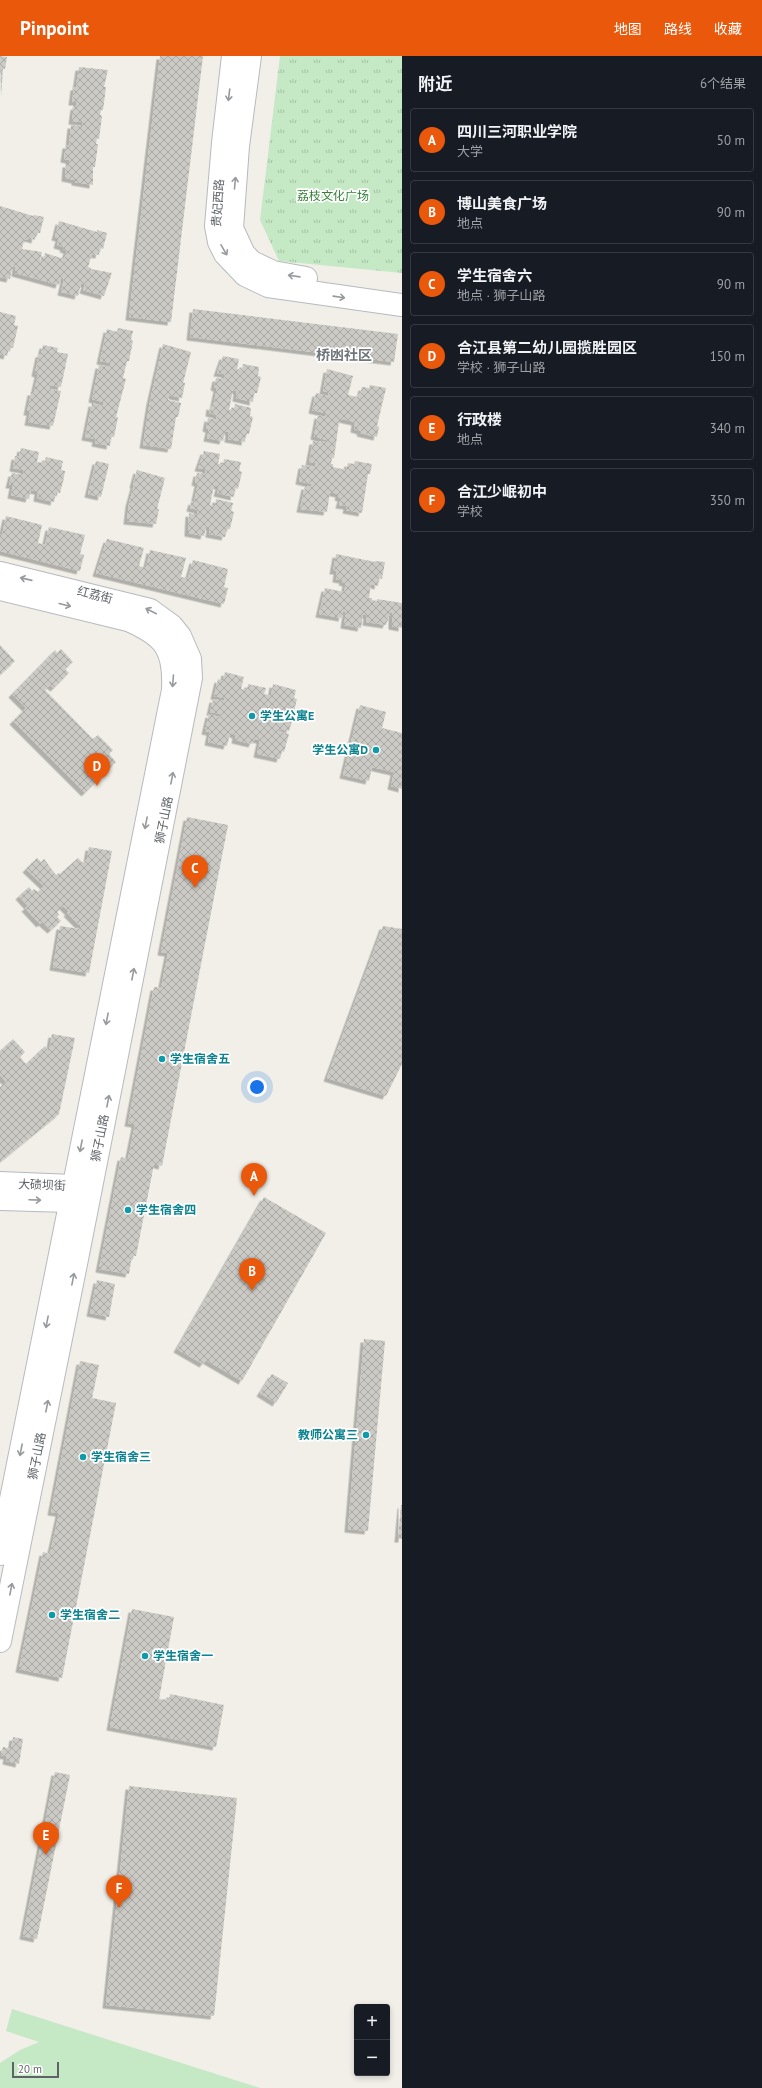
<!DOCTYPE html>
<html lang="zh">
<head>
<meta charset="utf-8">
<style>
	body { margin:0; font-family:"PT Sans","Noto Sans SC",sans-serif; background:#20242c; color:#f1f3f6 }
	.controls { position:absolute; right:12px; bottom:12px; display:grid; overflow:hidden; border-radius:4px; box-shadow:0 2px 6px #0003 }
	.controls button { width:36px; height:36px; display:grid; place-items:center; padding:0; border:0; border-bottom:1px solid #363941; background:#171b24; color:#f1f3f6; font:20px sans-serif }
	.scale { position:absolute; left:12px; bottom:10px; width:47px; box-sizing:border-box; padding-left:4px; border:2px solid #5f6368; border-top:0; font-size:11px; line-height:14px; white-space:nowrap; color:#5f6368; -webkit-text-stroke:3px #fff; paint-order:stroke }
	.you { position:absolute; left:257px; top:1031px; width:14px; height:14px; margin:-10px; border:3px solid #fff; border-radius:50%; background:#1a73e8; box-shadow:0 0 0 6px #1a73e833 }
	.badge { display:grid; place-items:center; width:26px; height:26px; border-radius:50%; background:#ea580c; color:#fff; font-size:13px; font-weight:700 }
	.pin { position:absolute; translate:-50% -33px; filter:drop-shadow(0 1px 2px #0008) }
	.pin::after { content:''; position:absolute; top:21px; width:14px; height:12px; background:inherit; clip-path:polygon(0 0,100% 0,50% 100%) }
	.list { margin:0; padding:0; list-style:none }
	h2 { display:flex; justify-content:space-between; align-items:center; height:52px; margin:0; padding:0 16px; font-size:17px }
	h2 small { font-size:13px; font-weight:400; color:#9ea1a6 }
	.list li { display:grid; grid-template-columns:26px 1fr auto; gap:12px; align-items:center; box-sizing:border-box; height:64px; margin:0 8px 8px; padding:0 8px; border:1px solid #363941; border-radius:4px }
	.list b { display:block; font-size:15px; white-space:nowrap }
	.list p { margin:0; font-size:13px; white-space:nowrap; color:#9ea1a6 }
	.list em { font-size:13px; font-style:normal; color:#9ea1a6 }
	.map { position:relative; flex:none; width:402px; height:2032px; overflow:hidden }
	header { display:flex; align-items:center; gap:24px; box-sizing:border-box; height:56px; padding:0 20px; background:#ea580c; color:#fff }
	header strong { font-size:19px }
	nav { display:flex; gap:22px; margin-inline-start:auto; font-size:14px }
	main { display:flex }
	aside { flex:1; background:#171b24 }
	.map>svg:first-child { display:block }
	.park { fill:url(#park-tufts) }
	.pitch { fill:#c5e8c5 }
	.building { fill:url(#building-cross-hatch); filter:url(#shadow) }
	.lines { fill:none; stroke-linecap:round; stroke-linejoin:round }
	.secondary-casing { stroke:#b6babf; stroke-width:24 }
	.secondary { stroke:#fff; stroke-width:22 }
	.oneway { stroke:#979a9d }
	.culture-dot { fill:#0f9aa8; stroke:#fff; stroke-width:1.5 }
	.labels { text-anchor:middle; stroke-width:3.5; stroke-linejoin:round; paint-order:stroke }
	.park-label { font-size:12px; fill:#348238; stroke:#fff }
	.street-label { font-size:12px; fill:#5f6368; stroke:#fff }
	.culture-label { font-size:12px; font-weight:bold; fill:#0d838f; stroke:#fff; text-anchor:start }
	.quarter-label { font-size:14px; font-weight:bold; fill:#70757a; stroke:#fff }
</style>
</head>
<body>
<header>
<strong>Pinpoint</strong>
<nav><a>地图</a><a>路线</a><a>收藏</a></nav>
</header>
<main>
<div class="map">
<svg width="402" height="2032" viewBox="0 0 402 2032">
	<defs>
		<pattern id="park-tufts" width="24" height="20" patternUnits="userSpaceOnUse"><rect width="24" height="20" fill="#c5e8c5"/><path d="M3 7l-1-3M5 7V3M7 7l1-3M15 17l-1-3M17 17v-4M19 17l1-3" fill="none" stroke="#a3c0a4"/></pattern>
		<pattern id="building-cross-hatch" width="8" height="8" patternUnits="userSpaceOnUse"><rect width="8" height="8" fill="#cccac5"/><path d="M0 0l8 8M0 8l8-8" fill="none" stroke="#a9a8a4"/></pattern>
		<filter id="shadow"><feDropShadow dx="-3.5" dy="3.5" stdDeviation="0" flood-color="#0004"/></filter>
	</defs>
	<rect width="100%" height="100%" fill="#f1efe8"/>
	<polygon class="park" points="280,0 402,0 402,217 279,205 260,164"/>
	<polygon class="pitch" points="12,1953 260,2032 0,2032 0,2007 20,1994 39,1986 6,1975"/>
	<g class="building">
		<polygon points="0,0 7,1 5,13 3,12 1,41"/>
		<polygon points="160,0 203,0 171,266 129,261"/>
		<polygon points="79,11 108,14 104,31 106,31 103,54 101,54 100,59 102,60 99,83 97,82 96,88 98,88 95,111 93,111 93,129 75,126 75,124 65,122 66,108 69,108 69,104 64,103 66,89 69,89 71,69 82,70 83,66 72,65 74,50 76,51 77,46 72,46 74,31 76,31"/>
		<polygon points="0,150 33,160 34,159 44,161 40,177 36,177 35,184 28,182 27,184 24,183 22,193 42,196 40,204 43,205 45,197 64,203 67,194 63,193 64,191 57,189 59,182 55,181 59,165 97,176 97,174 107,177 103,193 100,192 99,199 92,198 88,211 91,212 91,213 112,217 104,240 83,234 85,228 81,227 78,240 61,236 64,223 61,222 59,229 15,217 16,211 13,210 10,223 0,221"/>
		<polygon points="193,253 398,278 394,306 190,281"/>
		<polygon points="0,256 16,260 14,269 18,270 13,292 9,291 7,300 0,298"/>
		<polygon points="118,272 133,275 131,284 133,285 129,305 127,305 123,322 126,323 116,361 118,361 114,381 111,381 110,390 95,387 96,383 85,381 92,347 103,350 103,346 92,343 99,309 110,311 111,307 100,305 107,273 117,276"/>
		<polygon points="163,288 191,296 183,327 185,327 182,342 169,339 168,344 181,347 178,361 176,361 171,393 143,389 150,345"/>
		<polygon points="43,289 58,292 57,296 68,298 61,331 50,329 50,333 61,335 53,370 28,366 30,356 27,356 31,336 34,336 38,318 35,317 39,298 41,298"/>
		<polygon points="223,300 239,303 237,313 242,314 243,308 259,311 258,320 261,321 257,337 254,337 253,346 236,342 237,335 233,334 229,354 234,354 235,348 251,352 250,360 253,361 249,378 246,378 245,386 228,383 229,376 225,375 223,385 207,382 209,373 206,372 208,362 216,364 217,359 209,357 210,350 213,351 217,332 214,331 216,322 224,323 225,318 217,317"/>
		<polygon points="327,313 353,320 348,339 357,341 358,337 360,338 362,331 369,332 370,329 386,332 377,370 379,371 377,381 360,377 361,375 354,373 355,366 342,363 339,366 334,402 332,402 331,408 333,408 333,411 346,414 348,407 354,408 355,405 372,408 370,418 368,418 362,457 346,454 347,450 339,449 341,442 338,441 339,438 330,436 327,456 300,453 305,430 311,431 312,428 299,425 302,409 315,411 316,407 309,406 313,385 326,386 326,384 314,380 318,359 325,361 325,357 312,354 316,337 328,340 329,336 323,335"/>
		<polygon points="21,392 39,396 37,406 44,407 46,401 63,405 61,414 65,415 63,426 60,437 56,436 54,446 37,442 38,435 31,434 29,443 11,439 13,429 9,429 12,417 23,419 24,414 13,412 15,400 19,401"/>
		<polygon points="204,395 220,398 218,408 223,409 224,403 241,406 239,415 242,416 238,433 235,432 234,441 217,437 219,430 214,429 210,449 215,450 216,443 233,447 231,455 234,456 230,473 227,473 225,481 209,478 210,471 206,470 204,480 188,477 189,457 197,459 198,454 190,452 192,445 194,446 198,427 195,426 197,417 205,418 206,413 198,412"/>
		<polygon points="96,405 109,408 101,441 88,438"/>
		<polygon points="137,414 165,422 157,453 159,453 156,468 127,465 129,447 134,429 133,428"/>
		<polygon points="6,460 42,469 38,487 45,489 49,471 85,479 80,498 84,499 80,515 0,495 0,478 2,479"/>
		<polygon points="107,483 144,492 139,510 146,512 150,494 186,502 181,521 188,522 193,504 228,513 224,531 228,532 224,548 96,517"/>
		<polygon points="336,498 375,506 375,505 385,506 382,523 379,522 378,530 371,528 369,542 372,542 372,544 377,545 377,543 402,547 402,572 392,570 392,557 390,557 386,569 366,566 367,559 363,559 361,572 344,569 346,556 343,555 342,562 319,558 325,532 344,536 346,527 342,526 343,524 336,523 337,515 333,515"/>
		<polygon points="0,589 15,605 0,619"/>
		<polygon points="61,593 73,606 65,613 69,617 54,632 50,629 45,634 93,683 98,679 113,694 109,698 116,706 85,737 13,665 26,652 12,638 55,594 57,597"/>
		<polygon points="225,616 244,621 241,633 247,634 248,628 266,632 264,638 271,640 273,628 296,634 294,642 297,643 293,659 283,657 282,660 293,662 289,675 279,673 278,675 289,678 284,696 282,695 280,703 257,698 260,684 254,683 252,688 235,684 236,679 230,677 227,690 208,686 210,676 205,675 209,658 220,661 221,658 210,656 213,643 224,645 224,642 214,640 218,623 223,625"/>
		<polygon points="360,649 386,656 382,672 402,677 402,733 391,730 394,716 372,711 369,725 343,719"/>
		<polygon points="187,761 228,769 162,1110 154,1108 136,1200 132,1200 129,1218 99,1213 121,1101 128,1103 135,1068 128,1067 154,931 161,932 168,897 161,896"/>
		<polygon points="89,791 112,795 89,917 53,911 60,870 80,873 81,868 79,869 67,857 69,856 63,850 57,856 59,859 57,861 61,865 51,874 42,866 40,868 25,852 28,850 19,840 29,831 32,835 34,833 38,836 44,830 26,813 37,802 41,806 44,803 56,819 59,817 60,818 78,802 83,807 87,803"/>
		<polygon points="383,870 402,873 402,1008 386,1040 327,1022"/>
		<polygon points="52,978 75,982 59,1058 0,1106 0,1031 6,1026 0,1019 0,995 13,983 25,996 20,1001 26,1008 45,990 49,995"/>
		<polygon points="264,1141 326,1177 242,1325 206,1304 203,1308 177,1293"/>
		<polygon points="97,1224 115,1228 109,1261 90,1257"/>
		<polygon points="364,1283 385,1285 368,1475 348,1473"/>
		<polygon points="80,1305 99,1309 92,1342 116,1347 62,1622 19,1613 43,1496 50,1498 59,1457 51,1456"/>
		<polygon points="272,1318 288,1327 276,1347 260,1337"/>
		<polygon points="401,1449 402,1449 402,1483 398,1483"/>
		<polygon points="132,1553 174,1561 159,1643 169,1644 170,1638 224,1649 216,1691 110,1671"/>
		<polygon points="13,1681 23,1683 19,1708 6,1705 7,1700 1,1699 3,1691 11,1693"/>
		<polygon points="55,1716 70,1719 37,1883 23,1880"/>
		<polygon points="129,1730 237,1742 214,1960 106,1949"/>
	</g>
	<g class="lines">
		<g class="secondary-casing">
			<g id="secondary">
				<polyline points="233,0 223,87 216,170 219,186 225,198 245,219 268,230 402,249"/>
				<polyline points="250,0 238,90 232,172 244,198 252,206 273,216 306,222"/>
				<polyline points="0,517 150,554 172,570 180,580 190,603 191,622 78,1198 0,1585"/>
				<path d="M0,533L128,564C165,580 175,593 173,634L0,1498"/>
				<polyline points="0,1127 73,1130 86,1137"/>
				<polyline points="0,1143 69,1145 74,1144"/>
			</g>
		</g>
		<use href="#secondary" class="secondary"/>
	</g>
	<defs><path id="oneway-shaft" d="M-6 0H5M1.5-3L5.5 0L1.5 3" fill="none" stroke-width="1.6" stroke-linecap="round" stroke-linejoin="round"/></defs>
	<g class="oneway">
		<use href="#oneway-shaft" transform="translate(229 39) rotate(97)"/>
		<use href="#oneway-shaft" transform="translate(235 127) rotate(-85)"/>
		<use href="#oneway-shaft" transform="translate(224 194) rotate(60)"/>
		<use href="#oneway-shaft" transform="translate(294 220) rotate(-172)"/>
		<use href="#oneway-shaft" transform="translate(339 241) rotate(8)"/>
		<use href="#oneway-shaft" transform="translate(26 523) rotate(-167)"/>
		<use href="#oneway-shaft" transform="translate(65 549) rotate(14)"/>
		<use href="#oneway-shaft" transform="translate(151 555) rotate(-153)"/>
		<use href="#oneway-shaft" transform="translate(173 625) rotate(94)"/>
		<use href="#oneway-shaft" transform="translate(172 722) rotate(-79)"/>
		<use href="#oneway-shaft" transform="translate(146 767) rotate(101)"/>
		<use href="#oneway-shaft" transform="translate(133 918) rotate(-79)"/>
		<use href="#oneway-shaft" transform="translate(107 963) rotate(101)"/>
		<use href="#oneway-shaft" transform="translate(108 1045) rotate(-79)"/>
		<use href="#oneway-shaft" transform="translate(81 1090) rotate(101)"/>
		<use href="#oneway-shaft" transform="translate(35 1144) rotate(2)"/>
		<use href="#oneway-shaft" transform="translate(73 1223) rotate(-79)"/>
		<use href="#oneway-shaft" transform="translate(47 1266) rotate(101)"/>
		<use href="#oneway-shaft" transform="translate(47 1350) rotate(-79)"/>
		<use href="#oneway-shaft" transform="translate(21 1394) rotate(101)"/>
		<use href="#oneway-shaft" transform="translate(11 1533) rotate(-79)"/>
	</g>
	<g class="culture-dot">
		<circle cx="252" cy="660" r="4"/>
		<circle cx="376" cy="694" r="4"/>
		<circle cx="162" cy="1003" r="4"/>
		<circle cx="128" cy="1154" r="4"/>
		<circle cx="366" cy="1379" r="4"/>
		<circle cx="83" cy="1401" r="4"/>
		<circle cx="52" cy="1559" r="4"/>
		<circle cx="145" cy="1600" r="4"/>
	</g>
	<g class="labels">
		<g class="park-label">
			<text x="333" y="144">荔枝文化广场</text>
		</g>
		<g class="street-label">
			<text transform="translate(218 147) rotate(-86)" y="4">贵妃西路</text>
			<text transform="translate(95 539) rotate(14)" y="4">红荔街</text>
			<text transform="translate(164 764) rotate(-79)" y="4">狮子山路</text>
			<text transform="translate(100 1082) rotate(-79)" y="4">狮子山路</text>
			<text transform="translate(42 1129) rotate(2)" y="4">大碛坝街</text>
			<text transform="translate(37 1400) rotate(-79)" y="4">狮子山路</text>
		</g>
		<g class="culture-label">
			<text x="260" y="664">学生公寓E</text>
			<text x="368" y="698" text-anchor="end">学生公寓D</text>
			<text x="170" y="1007">学生宿舍五</text>
			<text x="136" y="1158">学生宿舍四</text>
			<text x="358" y="1383" text-anchor="end">教师公寓三</text>
			<text x="91" y="1405">学生宿舍三</text>
			<text x="60" y="1563">学生宿舍二</text>
			<text x="153" y="1604">学生宿舍一</text>
		</g>
		<g class="quarter-label">
			<text x="344" y="304">桥凼社区</text>
		</g>
	</g>
</svg>
<div class="controls">
<button>+</button>
<button>−</button>
</div>
<div class="scale">20 m</div>
<div class="you"></div>
<div class="pin badge" style="left:254px;top:1140px">A</div>
<div class="pin badge" style="left:252px;top:1235px">B</div>
<div class="pin badge" style="left:195px;top:832px">C</div>
<div class="pin badge" style="left:97px;top:730px">D</div>
<div class="pin badge" style="left:46px;top:1799px">E</div>
<div class="pin badge" style="left:119px;top:1852px">F</div>
</div>
<aside>
<h2>附近<small>6个结果</small></h2>
<ul class="list">
<li><span class="badge">A</span><div><b>四川三河职业学院</b><p>大学</p></div><em>50 m</em></li>
<li><span class="badge">B</span><div><b>博山美食广场</b><p>地点</p></div><em>90 m</em></li>
<li><span class="badge">C</span><div><b>学生宿舍六</b><p>地点 · 狮子山路</p></div><em>90 m</em></li>
<li><span class="badge">D</span><div><b>合江县第二幼儿园揽胜园区</b><p>学校 · 狮子山路</p></div><em>150 m</em></li>
<li><span class="badge">E</span><div><b>行政楼</b><p>地点</p></div><em>340 m</em></li>
<li><span class="badge">F</span><div><b>合江少岷初中</b><p>学校</p></div><em>350 m</em></li>
</ul>
</aside>
</main>
</body>
</html>
